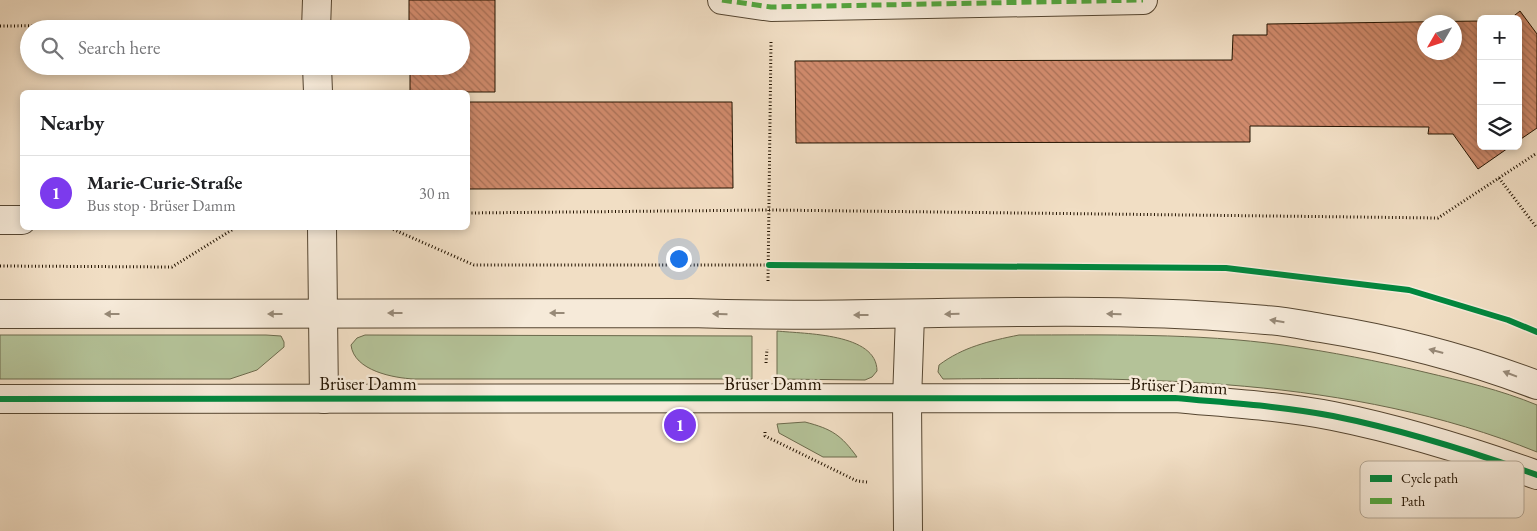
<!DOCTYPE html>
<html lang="en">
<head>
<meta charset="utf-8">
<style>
	body { margin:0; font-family:"EB Garamond",serif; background:#f2f2f2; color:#202124 }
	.controls { position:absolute; right:15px; top:15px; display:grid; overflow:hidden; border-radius:8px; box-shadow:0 2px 8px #0003 }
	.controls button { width:45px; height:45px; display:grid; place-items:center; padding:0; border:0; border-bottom:1px solid #e0e0e0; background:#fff; color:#202124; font:25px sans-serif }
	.compass { position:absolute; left:1417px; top:15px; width:45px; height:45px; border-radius:50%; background:#fff; box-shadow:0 2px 8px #0003; rotate:231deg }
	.you { position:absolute; left:678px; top:258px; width:18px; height:18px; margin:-12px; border:4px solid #fff; border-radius:50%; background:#1a73e8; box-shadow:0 0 0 8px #1a73e833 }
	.badge { display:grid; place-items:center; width:32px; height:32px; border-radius:50%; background:#7c3aed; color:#fff; font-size:16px; font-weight:700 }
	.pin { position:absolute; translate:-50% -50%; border:2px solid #fff; box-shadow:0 1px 5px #0006 }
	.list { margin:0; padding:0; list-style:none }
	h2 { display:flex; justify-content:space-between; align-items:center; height:65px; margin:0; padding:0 20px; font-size:21px }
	h2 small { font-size:16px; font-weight:400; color:#757577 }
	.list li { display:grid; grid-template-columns:32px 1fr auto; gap:15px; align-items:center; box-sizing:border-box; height:75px; padding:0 20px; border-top:1px solid #e0e0e0 }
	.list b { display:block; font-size:19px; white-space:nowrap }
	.list p { margin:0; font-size:16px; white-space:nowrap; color:#757577 }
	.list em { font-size:16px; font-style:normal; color:#757577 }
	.icon { flex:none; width:28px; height:28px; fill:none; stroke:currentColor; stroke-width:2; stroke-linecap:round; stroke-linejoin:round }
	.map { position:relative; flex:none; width:1537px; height:531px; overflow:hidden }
	.search { position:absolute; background:#fff; box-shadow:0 2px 8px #0003; left:20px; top:20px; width:450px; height:55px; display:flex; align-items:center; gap:12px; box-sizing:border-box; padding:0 18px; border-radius:28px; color:#757577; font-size:19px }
	.panel { position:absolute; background:#fff; box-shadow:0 2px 8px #0003; left:20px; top:90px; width:450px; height:140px; border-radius:8px }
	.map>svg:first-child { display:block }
	.grass { fill:#b4c298; stroke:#6c6a4c }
	.building { fill:url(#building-back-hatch); stroke:#231300; fill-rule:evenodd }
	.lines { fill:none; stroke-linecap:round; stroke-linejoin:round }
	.minor-casing { stroke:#564631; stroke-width:30 }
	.path { stroke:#231300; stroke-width:3; stroke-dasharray:1 2.5; stroke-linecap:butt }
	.minor { stroke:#f6ead9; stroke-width:28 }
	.quiet { stroke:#53a840; stroke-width:5; stroke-dasharray:10 5; stroke-linecap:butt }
	.cycleway-casing { stroke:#f6ead9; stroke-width:9 }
	.cycleway { stroke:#00873e; stroke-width:6 }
	.oneway { fill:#978977 }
	.labels { text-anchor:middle; stroke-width:5; stroke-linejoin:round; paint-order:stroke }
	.street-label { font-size:18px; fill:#231300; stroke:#f6ead9 }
	.key { fill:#f6ead9; stroke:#b7aa98; stroke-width:1 }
	.key-label { font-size:14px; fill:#231300 }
</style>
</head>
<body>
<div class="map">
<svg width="1537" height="531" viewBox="0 0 1537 531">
	<defs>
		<pattern id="building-back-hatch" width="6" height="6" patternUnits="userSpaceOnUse" patternTransform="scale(1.25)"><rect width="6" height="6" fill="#d18b6d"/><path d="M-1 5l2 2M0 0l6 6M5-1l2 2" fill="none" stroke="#a97057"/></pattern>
	</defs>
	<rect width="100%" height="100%" fill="#f1dec4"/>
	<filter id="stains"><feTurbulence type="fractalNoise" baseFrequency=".004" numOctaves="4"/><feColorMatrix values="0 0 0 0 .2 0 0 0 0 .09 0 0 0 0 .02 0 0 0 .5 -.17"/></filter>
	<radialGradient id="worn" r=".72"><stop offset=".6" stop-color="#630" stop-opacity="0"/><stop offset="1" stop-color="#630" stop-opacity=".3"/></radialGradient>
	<g class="grass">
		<path d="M777,331C805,334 877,333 877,371L872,377L865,380L777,379Z"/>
		<polygon points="0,335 266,335 281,336 284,342 284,347 257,370 230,379 0,379"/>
		<path d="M365,335L752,336V379H414C394,378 354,371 351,345L357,338Z"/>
		<path d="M1019,335C1105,335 1197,333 1283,345C1331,352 1378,361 1424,372C1462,381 1501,390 1537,405V452C1349,376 1143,377 943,379L938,372L939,365C963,347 989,341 1019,335Z"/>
		<path d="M805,422C832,429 841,435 857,457H823L779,433L777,424Z"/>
	</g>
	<g class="building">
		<polygon points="409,0 495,0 495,92 410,92 410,66 461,66 461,29 409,29"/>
		<polygon points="1520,11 1537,34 1537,128 1518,141 1518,19 1510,19"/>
		<path d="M1481,21V146H1511L1478,169L1453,134H1428L1429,127L1250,126V142L796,143L795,61L1232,60L1233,35H1267V24ZM1424,22H1454V52H1424Z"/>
		<polygon points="468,102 732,102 733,188 468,189"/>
	</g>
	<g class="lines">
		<g class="minor-casing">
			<g id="minor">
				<polyline points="722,0 771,7 1143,0"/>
				<polyline points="316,29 317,0"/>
				<polyline points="317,66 318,92"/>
				<polyline points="0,220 22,220"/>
				<polyline points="322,228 324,399"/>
				<path d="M0,314L690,313C880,320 1076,302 1266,320C1284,321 1303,325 1321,328C1396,340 1466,358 1537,385"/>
				<path d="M0,399L1175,398C1228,403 1281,406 1333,416C1403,430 1470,451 1537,475"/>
				<polyline points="908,531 907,400 910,315"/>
			</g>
		</g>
		<g class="path">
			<polyline points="0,26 282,24"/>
			<polyline points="1499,178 1537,228"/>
			<polyline points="468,213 770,210 1438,218 1537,153"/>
			<polyline points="390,228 474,265 769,265"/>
			<polyline points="0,266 172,267 235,228"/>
			<polyline points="768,281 771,42"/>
			<polyline points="766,363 767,349"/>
			<polyline points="765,432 765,436 857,481 867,482"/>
		</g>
		<use href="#minor" class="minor"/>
		<polyline class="quiet" points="722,0 771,7 1143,0"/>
		<g class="cycleway-casing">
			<g id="cycleway">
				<polyline points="769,265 1226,268 1409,290 1508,320 1537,332"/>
				<path d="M0,399L1175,398C1228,403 1281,406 1333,416C1403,430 1470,451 1537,475"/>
			</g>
		</g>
		<use href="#cycleway" class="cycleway"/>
	</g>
	<defs><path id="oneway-solid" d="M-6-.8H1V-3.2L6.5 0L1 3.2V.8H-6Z" transform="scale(1.25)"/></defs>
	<g class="oneway">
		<use href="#oneway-solid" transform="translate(395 313) rotate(180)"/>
		<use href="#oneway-solid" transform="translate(557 313) rotate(180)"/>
		<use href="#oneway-solid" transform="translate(112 314) rotate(180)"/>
		<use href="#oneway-solid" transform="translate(275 314) rotate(180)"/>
		<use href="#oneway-solid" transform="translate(720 314) rotate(-178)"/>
		<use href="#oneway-solid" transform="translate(952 314) rotate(179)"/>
		<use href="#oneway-solid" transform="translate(1114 314) rotate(-178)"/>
		<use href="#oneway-solid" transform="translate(861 315) rotate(180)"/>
		<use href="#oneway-solid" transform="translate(1277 321) rotate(-171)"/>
		<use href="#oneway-solid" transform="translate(1436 351) rotate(-165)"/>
		<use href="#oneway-solid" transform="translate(1510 374) rotate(-159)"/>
	</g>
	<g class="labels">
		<g class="street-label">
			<text x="368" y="390">Brüser Damm</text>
			<text x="773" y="390">Brüser Damm</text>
			<text transform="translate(1179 386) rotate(3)" y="6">Brüser Damm</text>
		</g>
	</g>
	<rect x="1360" y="461" width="164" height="57" rx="8" class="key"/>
	<rect x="1370" y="475" width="22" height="7" fill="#00873e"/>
	<rect x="1370" y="498" width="22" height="6" fill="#53a840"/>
	<g class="key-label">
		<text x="1401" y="483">Cycle path</text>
		<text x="1401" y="506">Path</text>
	</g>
	<rect width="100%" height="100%" filter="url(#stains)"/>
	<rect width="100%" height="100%" fill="url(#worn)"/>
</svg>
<div class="controls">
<button>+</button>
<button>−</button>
<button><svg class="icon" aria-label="layers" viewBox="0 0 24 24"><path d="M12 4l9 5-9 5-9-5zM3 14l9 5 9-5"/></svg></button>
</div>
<svg class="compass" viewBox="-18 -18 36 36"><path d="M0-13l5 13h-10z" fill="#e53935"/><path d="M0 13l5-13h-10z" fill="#757577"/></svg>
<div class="you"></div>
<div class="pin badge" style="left:680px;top:425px">1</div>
<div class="search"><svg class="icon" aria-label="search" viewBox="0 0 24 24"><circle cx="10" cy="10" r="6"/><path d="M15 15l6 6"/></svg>Search here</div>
<section class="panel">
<h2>Nearby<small></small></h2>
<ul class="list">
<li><span class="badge">1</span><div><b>Marie-Curie-Straße</b><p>Bus stop · Brüser Damm</p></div><em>30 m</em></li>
</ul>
</section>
</div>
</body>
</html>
